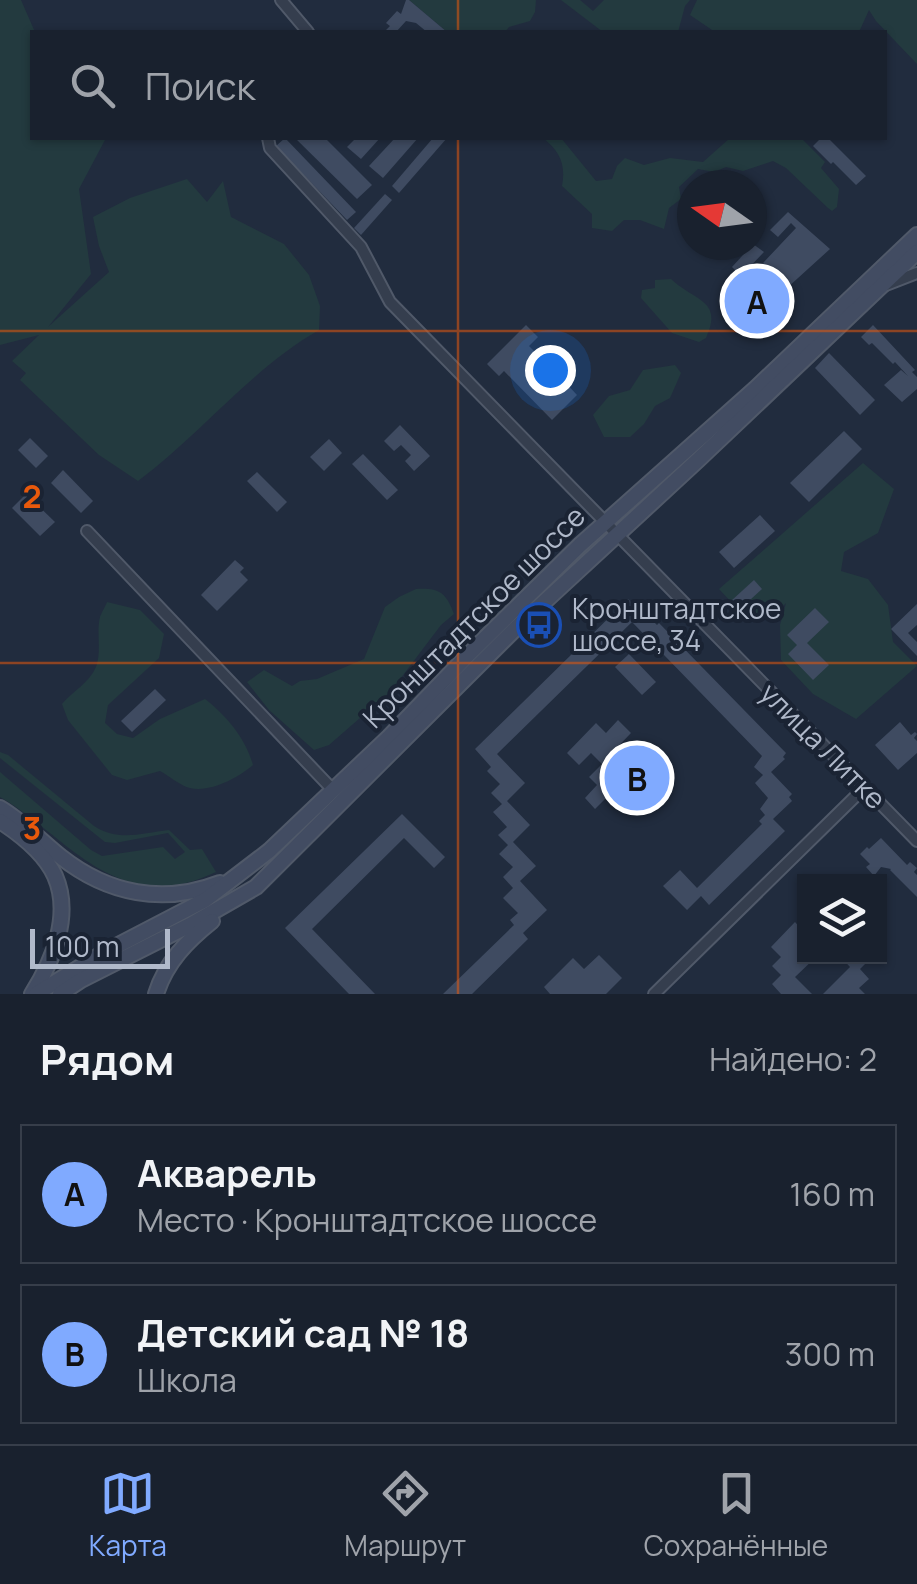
<!DOCTYPE html>
<html lang="ru">
<head>
<meta charset="utf-8">
<style>
	body { margin:0; font-family:Manrope,sans-serif; background:#262e3a; color:#f1f3f6 }
	.controls { position:absolute; right:30px; bottom:30px; display:grid; overflow:hidden; border-radius:0px; box-shadow:0 2px 8px #0004 }
	.controls button { width:90px; height:90px; display:grid; place-items:center; padding:0; border:0; border-bottom:2px solid #373e4a; background:#19212e; color:#f1f3f6; font:50px sans-serif }
	.compass { position:absolute; left:677px; top:170px; width:90px; height:90px; border-radius:50%; background:#19212e; box-shadow:0 2px 8px #0004; rotate:284deg }
	.scale { position:absolute; left:30px; bottom:25px; width:140px; box-sizing:border-box; padding-left:10px; border:5px solid #b0b9ca; border-top:0; font-size:28px; line-height:35px; white-space:nowrap; color:#b0b9ca; -webkit-text-stroke:8px #1a2333; paint-order:stroke }
	.you { position:absolute; left:550px; top:370px; width:35px; height:35px; margin:-25px; border:8px solid #fff; border-radius:50%; background:#1a73e8; box-shadow:0 0 0 15px #1a73e833 }
	.badge { display:grid; place-items:center; width:65px; height:65px; border-radius:50%; background:#80aaff; color:#111; font-size:32px; font-weight:700 }
	.pin { position:absolute; translate:-50% -50%; border:5px solid #fff; box-shadow:0 2px 10px #0006 }
	.list { margin:0; padding:0; list-style:none }
	h2 { display:flex; justify-content:space-between; align-items:center; height:130px; margin:0; padding:0 40px; font-size:42px }
	h2 small { font-size:32px; font-weight:400; color:#9fa3aa }
	.list li { display:grid; grid-template-columns:65px 1fr auto; gap:30px; align-items:center; box-sizing:border-box; height:140px; margin:0 20px 20px; padding:0 20px; border:2px solid #373e4a; border-radius:0px }
	.list b { display:block; font-size:38px; white-space:nowrap }
	.list p { margin:0; font-size:32px; white-space:nowrap; color:#9fa3aa }
	.list em { font-size:32px; font-style:normal; color:#9fa3aa }
	.icon { flex:none; width:55px; height:55px; fill:none; stroke:currentColor; stroke-width:2; stroke-linecap:round; stroke-linejoin:round }
	.map { position:relative; flex:none; width:917px; height:994px; overflow:hidden }
	.search { position:absolute; background:#19212e; box-shadow:0 2px 8px #0004; left:30px; right:30px; top:30px; height:110px; display:flex; align-items:center; gap:25px; box-sizing:border-box; padding:0 35px; border-radius:0px; color:#9fa3aa; font-size:38px }
	.sheet { height:450px; background:#19212e }
	nav { display:flex; justify-content:space-around; align-items:center; box-sizing:border-box; height:140px; border-top:2px solid #373e4a; background:#19212e; font-size:28px; color:#9fa3aa }
	nav a { display:grid; justify-items:center; gap:5px }
	nav .on { color:#80aaff }
	.map>svg:first-child { display:block }
	.green { fill:#233a3f }
	.building { fill:#3f4b61 }
	.lines { fill:none; stroke-linecap:round; stroke-linejoin:round }
	.street-casing { stroke:#505969; stroke-width:14 }
	.secondary-casing { stroke:#505969; stroke-width:18 }
	.street { stroke:#353e4e; stroke-width:10 }
	.secondary { stroke:#424c62; stroke-width:14 }
	.grid { fill:none; stroke:#e8590c; stroke-width:2.5; stroke-opacity:0.55 }
	.labels { text-anchor:middle; stroke-width:8; stroke-linejoin:round; paint-order:stroke }
	.poi-label { font-size:28px; fill:#b0b9ca; stroke:#1a2333; text-anchor:start }
	.street-label { font-size:28px; fill:#b0b9ca; stroke:#1a2333 }
	.grid-label { font-size:32px; text-anchor:middle; font-weight:bold; fill:#e8590c; stroke:#1a2333; stroke-width:8; stroke-linejoin:round; paint-order:stroke }
</style>
</head>
<body>
<div class="map">
<svg width="917" height="994" viewBox="0 0 917 994">
	<rect width="100%" height="100%" fill="#212c3e"/>
	<g class="green">
		<path d="M0,0H21L35,32H32V138H106L79,189L91,274L48,327L109,272L99,246L93,217L130,198L187,179L207,202L223,181L231,217L284,244L309,275L320,306L319,330C251,369 201,434 138,481L99,455L20,380L26,373L12,361L39,335L0,345Z"/>
		<polygon points="409,0 536,0 535,12 530,21 509,27 505,32 447,32"/>
		<polygon points="561,0 580,0 593,11 604,0 690,0 685,6 678,32 603,32"/>
		<polygon points="697,0 917,0 917,64 876,21 869,10 859,32 715,32 690,15"/>
		<path d="M543,138H561L596,181L612,179L617,166L625,158L644,165L670,158L703,162L730,138H801L825,162L821,168L839,189L837,207L832,211L828,208L786,168L773,161L743,171L726,167L714,172L698,169L679,187L681,199L669,208L664,229L640,220H624L612,231L592,228V214L562,186C566,165 560,151 543,138Z"/>
		<path d="M671,279C694,301 724,300 706,338L699,342L672,333L641,298L642,290L655,288V280Z"/>
		<polygon points="675,365 681,373 670,398 655,406 644,424 630,437 604,437 593,415 609,396 630,390 643,370"/>
		<polygon points="863,463 894,489 878,533 844,552 841,571 868,579 888,605 893,642 917,666 856,719 813,694 781,660 780,625 786,603 770,619 747,619 719,589"/>
		<path d="M416,589C439,588 446,592 454,614L441,625L391,691L329,745L314,750L269,710L247,682L264,670L292,686L300,681L317,679L364,659L385,607L399,597Z"/>
		<path d="M107,602L140,610L164,634L159,658L108,705L105,723L117,734L133,738L160,719L205,699C226,715 246,739 253,765C239,777 211,793 190,788C181,786 169,776 160,771L127,780L112,775L68,720L62,704C73,691 89,683 96,667C102,650 96,634 100,617C100,616 107,603 107,602Z"/>
		<path d="M0,752L8,755L94,826C119,842 141,833 169,830L190,850L202,849L216,872C206,876 196,881 186,883C106,902 61,832 0,797V772L91,850L102,856L163,847L175,859L185,852L168,833L115,843L105,842L0,758Z"/>
	</g>
	<g class="building">
		<polygon points="406,0 409,0 447,32 427,32 416,23 406,21 396,32 384,32 390,26 386,23 397,11 401,14"/>
		<polygon points="285,138 356,212 347,220 276,146"/>
		<polygon points="295,138 325,138 372,185 357,199"/>
		<polygon points="356,138 380,138 361,159 347,147"/>
		<polygon points="395,138 418,138 383,178 369,166"/>
		<polygon points="433,138 447,138 399,193 392,186"/>
		<polygon points="821,138 828,138 866,176 856,185 833,162 831,164 813,146"/>
		<polygon points="385,194 392,200 361,235 354,228"/>
		<polygon points="788,212 830,249 787,288 783,283 784,282 778,276 776,278 763,263 796,228 791,223 778,237 770,230"/>
		<polygon points="753,244 764,252 741,276 732,267"/>
		<polygon points="775,290 777,299 740,311 737,302"/>
		<polygon points="526,325 538,337 529,346 559,376 566,369 571,374 564,381 577,395 552,420 504,371 499,376 487,364"/>
		<polygon points="873,325 915,370 912,372 917,377 917,389 902,402 884,385 901,370 908,376 895,362 893,364 872,343 869,345 861,337"/>
		<polygon points="829,353 875,400 860,415 815,368"/>
		<polygon points="400,425 430,456 414,471 405,461 411,455 401,445 394,451 384,441"/>
		<polygon points="844,431 862,449 809,502 790,483"/>
		<polygon points="30,438 48,456 36,468 18,450"/>
		<polygon points="329,439 342,453 324,471 310,457"/>
		<polygon points="363,454 398,490 387,500 352,464"/>
		<polygon points="63,470 93,501 81,513 51,483"/>
		<polygon points="257,472 287,502 277,512 247,481"/>
		<polygon points="26,494 55,522 40,536 12,508"/>
		<polygon points="760,515 775,531 734,568 719,552"/>
		<polygon points="235,560 244,568 240,572 248,580 217,611 201,595"/>
		<polygon points="754,580 762,589 739,610 731,601"/>
		<polygon points="628,599 643,614 644,612 657,625 659,623 786,753 783,757 785,759 771,772 792,794 789,797 792,801 773,819 785,831 709,905 701,896 687,910 663,886 680,870 697,888 762,824 759,821 765,815 760,809 768,798 755,783 763,775 754,767 762,756 632,622 497,754 525,783 507,801 530,825 513,842 536,866 520,881 547,910 523,933 528,939 472,994 443,994 514,925 510,920 518,913 503,898 513,888 503,877 513,867 499,854 508,845 498,835 507,827 493,812 502,804 491,793 500,784 487,771 491,767 475,749"/>
		<polygon points="917,604 917,625 908,633 917,642 917,656 891,629"/>
		<polygon points="815,608 829,622 807,643 829,665 813,680 788,654 797,645 787,635"/>
		<polygon points="629,654 656,682 642,695 615,667"/>
		<polygon points="155,689 166,700 132,732 121,721"/>
		<polygon points="618,720 631,733 606,759 617,770 627,760 639,771 610,800 607,797 595,809 585,798 597,785 589,777 602,764 591,753 579,765 567,753 596,723 606,733"/>
		<polygon points="900,722 911,735 915,732 917,734 914,738 917,741 917,753 898,770 875,745"/>
		<polygon points="402,814 445,857 434,868 404,838 312,929 375,994 349,994 285,928"/>
		<polygon points="881,838 907,865 910,862 917,868 914,872 917,875 917,897 890,870 891,869 881,867 874,876 866,867 870,864 860,854 867,847 869,849"/>
		<polygon points="795,922 804,932 804,956 817,956 795,977 812,994 781,994 772,984 781,975 772,966 781,957 771,947"/>
		<polygon points="599,955 622,978 606,994 550,994 544,987 573,958 584,969"/>
		<polygon points="840,956 865,956 869,960 860,969 869,979 859,988 865,994 823,994 850,967"/>
	</g>
	<g class="lines">
		<g class="street-casing">
			<g id="street">
				<polyline points="281,0 308,32"/>
				<polyline points="268,138 270,148 361,247 390,302 917,841"/>
				<polyline points="886,285 917,273"/>
				<polyline points="87,531 333,790"/>
				<polyline points="654,994 864,788"/>
			</g>
		</g>
		<g class="secondary-casing">
			<g id="secondary">
				<path d="M0,808C22,821 41,841 61,857C108,894 163,905 220,883"/>
				<path d="M0,821C20,834 45,854 55,876C72,915 53,961 32,994"/>
				<polyline points="36,994 105,952 205,900 269,851 389,737 469,654 580,545 755,389 917,235"/>
				<polyline points="60,994 81,980 190,925 256,887 515,629 698,460 917,252"/>
				<path d="M156,994C166,962 187,941 212,921"/>
			</g>
		</g>
		<use href="#street" class="street"/>
		<use href="#secondary" class="secondary"/>
	</g>
	<path class="grid" d="M458,0V32M458,138V994M0,331H917M0,663H917"/>
	<defs>
		<g id="bus-ring" transform="scale(2.25)"><circle r="9.5" fill="#1a2333" stroke="#1a4fb4" stroke-width="1.5"/><path d="M-5-6H5V4H4V6H2V4H-2V6H-4V4H-5ZM-3.5-4V0h7V-4ZM-3.5 1.2v1.5H-2V1.2ZM2 1.2v1.5H3.5V1.2Z" fill="#1a4fb4"/></g>
	</defs>
	<g fill-rule="evenodd">
		<use href="#bus-ring" x="539" y="625"/>
	</g>
	<g class="labels">
		<g class="poi-label">
			<text x="572" y="619">Кронштадтское<tspan x="572" dy="32">шоссе, 34</tspan></text>
		</g>
		<g class="street-label">
			<text transform="translate(474 617) rotate(-45)" y="10">Кронштадтское шоссе</text>
			<text transform="translate(823 746) rotate(45)" y="10">улица Литке</text>
		</g>
	</g>
	<g class="grid-label">
		<text x="32" y="508">2</text>
		<text x="32" y="840">3</text>
	</g>
</svg>
<div class="controls">
<button><svg class="icon" aria-label="layers" viewBox="0 0 24 24"><path d="M12 4l9 5-9 5-9-5zM3 14l9 5 9-5"/></svg></button>
</div>
<svg class="compass" viewBox="-18 -18 36 36"><path d="M0-13l5 13h-10z" fill="#e53935"/><path d="M0 13l5-13h-10z" fill="#9fa3aa"/></svg>
<div class="scale">100 m</div>
<div class="you"></div>
<div class="pin badge" style="left:757px;top:301px">A</div>
<div class="pin badge" style="left:637px;top:778px">B</div>
<div class="search"><svg class="icon" aria-label="search" viewBox="0 0 24 24"><circle cx="10" cy="10" r="6"/><path d="M15 15l6 6"/></svg>Поиск</div>
</div>
<section class="sheet">
<h2>Рядом<small>Найдено: 2</small></h2>
<ul class="list">
<li><span class="badge">A</span><div><b>Акварель</b><p>Место · Кронштадтское шоссе</p></div><em>160 m</em></li>
<li><span class="badge">B</span><div><b>Детский сад № 18</b><p>Школа</p></div><em>300 m</em></li>
</ul>
</section>
<nav>
<a class="on"><svg class="icon" aria-label="map" viewBox="0 0 24 24"><path d="M3 6l6-2 6 2 6-2v14l-6 2-6-2-6 2zM9 4v14M15 6v14"/></svg>Карта</a>
<a><svg class="icon" aria-label="directions" viewBox="0 0 24 24"><path d="M12 3l9 9-9 9-9-9zM9 14v-3h6M13 9l2 2-2 2"/></svg>Маршрут</a>
<a><svg class="icon" aria-label="saved" viewBox="0 0 24 24"><path d="M7 4h10v16l-5-4-5 4z"/></svg>Сохранённые</a>
</nav>
</body>
</html>
